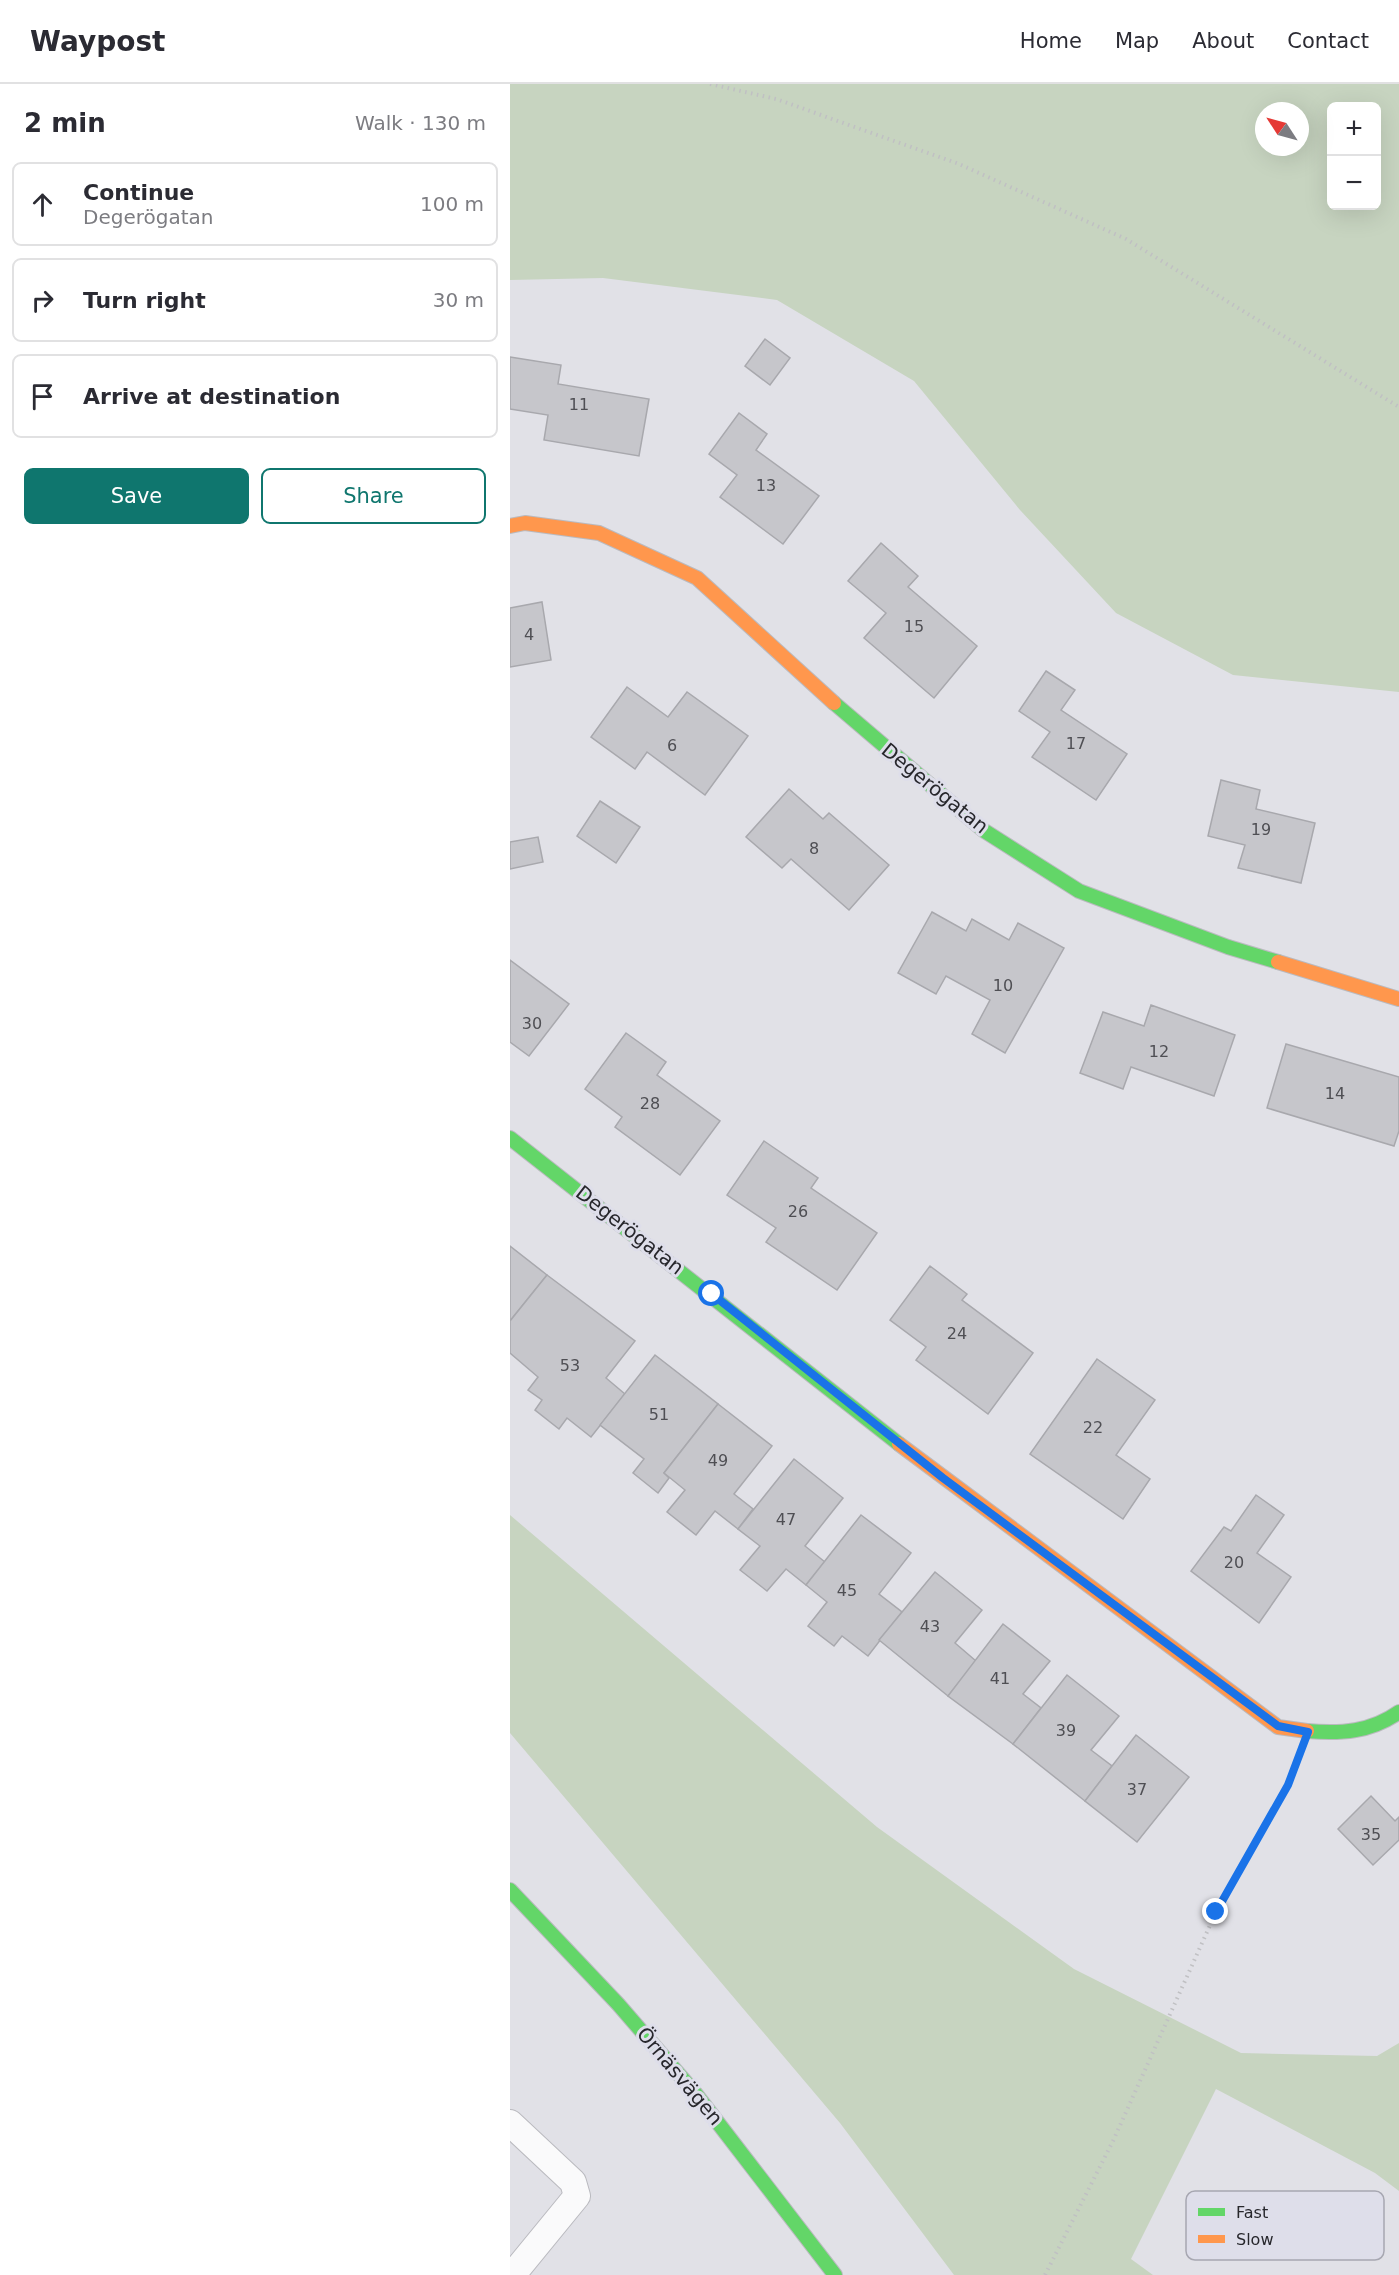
<!DOCTYPE html>
<html lang="en">
<head>
<meta charset="utf-8">
<style>
	body { margin:0; font-family:"DejaVu Sans",sans-serif; background:#f2f2f3; color:#2b2b33 }
	.controls { position:absolute; right:18px; top:18px; display:grid; overflow:hidden; border-radius:9px; box-shadow:0 6px 24px #0002 }
	.controls button { width:54px; height:54px; display:grid; place-items:center; padding:0; border:0; border-bottom:2px solid #e1e1e2; background:#fff; color:#2b2b33; font:30px sans-serif }
	.compass { position:absolute; left:745px; top:18px; width:54px; height:54px; border-radius:50%; background:#fff; box-shadow:0 6px 24px #0002; rotate:306deg }
	.stop { position:absolute; width:18px; height:18px; margin:-14px; border:4px solid #1a73e8; border-radius:50%; background:#fff }
	.stop.end { background:#1a73e8; border-color:#fff; box-shadow:0 2px 6px #0008 }
	.list { margin:0; padding:0; list-style:none }
	h2 { display:flex; justify-content:space-between; align-items:center; height:78px; margin:0; padding:0 24px; font-size:26px }
	h2 small { font-size:20px; font-weight:400; color:#7c7c81 }
	.list li { display:grid; grid-template-columns:39px 1fr auto; gap:18px; align-items:center; box-sizing:border-box; height:84px; margin:0 12px 12px; padding:0 12px; border:2px solid #e1e1e2; border-radius:9px }
	.list b { display:block; font-size:22px; white-space:nowrap }
	.list p { margin:0; font-size:20px; white-space:nowrap; color:#7c7c81 }
	.list em { font-size:20px; font-style:normal; color:#7c7c81 }
	.actions { display:flex; gap:12px; padding:18px 24px }
	.actions a { flex:1; padding:14px 0; border:2px solid #0f766e; border-radius:9px; text-align:center; font-size:21px; color:#0f766e }
	.actions .main { background:#0f766e; color:#fff }
	.icon { flex:none; width:33px; height:33px; fill:none; stroke:currentColor; stroke-width:2; stroke-linecap:round; stroke-linejoin:round }
	.map { position:relative; flex:none; width:889px; height:2191px; overflow:hidden }
	header { display:flex; align-items:center; gap:36px; box-sizing:border-box; height:84px; padding:0 30px; background:#fff; border-bottom:2px solid #e1e1e2 }
	header strong { font-size:28px }
	nav { display:flex; gap:33px; margin-inline-start:auto; font-size:21px }
	main { display:flex }
	aside { flex:1; background:#fff }
	.map>svg:first-child { display:block }
	.green { fill:#c7d4c0; fill-rule:evenodd }
	.building { fill:#c6c6cb; stroke:#a8a8ad; stroke-width:1.5 }
	.lines { fill:none; stroke-linecap:round; stroke-linejoin:round }
	.lane-casing { stroke:#bababf; stroke-width:28 }
	.fast-casing { stroke:#bababf; stroke-width:16 }
	.slow-casing { stroke:#bababf; stroke-width:16 }
	.path { stroke:#c0c0c3; stroke-width:4; stroke-dasharray:1.5 4.5; stroke-linecap:butt }
	.lane { stroke:#fafafb; stroke-width:26 }
	.fast { stroke:#63d668; stroke-width:14 }
	.slow { stroke:#ff974d; stroke-width:14 }
	.route { stroke:#1a73e8; stroke-width:8 }
	.labels { text-anchor:middle; stroke-width:6; stroke-linejoin:round; paint-order:stroke }
	.number-label { font-size:16px; fill:#4f4f54 }
	.street-label { font-size:20px; fill:#27272c; stroke:#dedeea }
	.key { fill:#dedeea; stroke:#a7a7b1; stroke-width:1.5 }
	.key-label { font-size:16px; fill:#27272c }
</style>
</head>
<body>
<header>
<strong>Waypost</strong>
<nav><a>Home</a><a>Map</a><a>About</a><a>Contact</a></nav>
</header>
<main>
<aside>
<h2>2 min<small>Walk · 130 m</small></h2>
<ul class="list">
<li><svg class="icon" aria-label="ahead" viewBox="0 0 24 24"><path d="M12 20V5M6 11l6-6 6 6"/></svg><div><b>Continue</b><p>Degerögatan</p></div><em>100 m</em></li>
<li><svg class="icon" aria-label="right" viewBox="0 0 24 24"><path d="M7 20v-9h11M14 6l5 5-5 5"/></svg><div><b>Turn right</b></div><em>30 m</em></li>
<li><svg class="icon" aria-label="arrive" viewBox="0 0 24 24"><path d="M6 21V4h12l-3 4 3 4H6"/></svg><div><b>Arrive at destination</b></div></li>
</ul>
<div class="actions"><a class="main">Save</a><a>Share</a></div>
</aside>
<div class="map">
<svg width="889" height="2191" viewBox="0 0 889 2191">
	<rect width="100%" height="100%" fill="#e1e1e7"/>
	<g class="green">
		<path d="M0,0H889V608L723,591L606,529L510,426L404,297L267,216L93,194L0,196ZM822,22H866V122H822ZM754,27H790V63H754Z"/>
		<polygon points="0,1431 367,1743 564,1885 731,1969 867,1972 889,1959 889,2107 865,2089 706,2005 621,2175 643,2191 444,2191 330,2039 0,1649"/>
	</g>
	<g class="building">
		<polygon points="255,255 280,274 260,301 235,282"/>
		<polygon points="0,273 51,281 48,300 139,315 129,372 34,356 38,331 0,325"/>
		<polygon points="229,329 257,350 246,366 309,412 273,460 210,413 227,391 199,370"/>
		<polygon points="371,459 408,492 398,503 467,562 424,614 354,554 376,529 338,497"/>
		<polygon points="32,518 41,576 0,583 0,524"/>
		<polygon points="536,587 565,606 551,626 617,670 586,716 522,673 540,648 509,627"/>
		<polygon points="117,603 158,633 177,608 238,652 195,711 137,668 125,685 81,653"/>
		<polygon points="711,696 750,706 746,725 805,739 791,799 728,784 735,761 698,752"/>
		<polygon points="279,705 313,735 319,729 379,781 339,826 281,775 272,784 236,753"/>
		<polygon points="90,717 130,743 106,779 67,752"/>
		<polygon points="28,753 33,778 0,785 0,758"/>
		<polygon points="422,828 456,847 462,835 499,856 508,839 554,864 495,969 462,950 480,916 436,892 426,910 388,889"/>
		<polygon points="0,876 59,920 19,972 0,958"/>
		<polygon points="641,921 725,951 704,1012 621,983 613,1005 570,989 593,928 634,942"/>
		<polygon points="116,949 156,978 147,991 210,1037 170,1091 105,1043 112,1033 75,1005"/>
		<polygon points="776,960 889,993 889,1047 884,1062 757,1024"/>
		<polygon points="254,1057 308,1094 301,1104 367,1149 327,1206 256,1158 266,1144 217,1111"/>
		<polygon points="0,1162 37,1191 0,1237"/>
		<polygon points="420,1182 457,1210 452,1216 523,1269 478,1330 406,1276 416,1263 380,1236"/>
		<polygon points="37,1191 125,1257 96,1294 115,1310 81,1353 57,1334 49,1345 25,1326 32,1316 18,1306 28,1293 0,1269 0,1237"/>
		<polygon points="145,1271 208,1320 154,1389 159,1394 148,1409 123,1389 134,1375 90,1341"/>
		<polygon points="587,1275 645,1316 606,1371 640,1395 613,1435 520,1370"/>
		<polygon points="208,1320 262,1362 224,1410 243,1425 228,1445 205,1427 186,1451 157,1428 175,1406 154,1389"/>
		<polygon points="284,1375 333,1414 295,1462 315,1478 296,1501 276,1485 257,1507 230,1486 250,1462 228,1445"/>
		<polygon points="746,1411 774,1431 747,1469 781,1493 749,1539 681,1487 714,1443 721,1447"/>
		<polygon points="351,1431 401,1469 369,1510 392,1528 358,1572 332,1552 324,1562 298,1542 317,1518 296,1501"/>
		<polygon points="425,1488 472,1526 445,1559 466,1577 438,1612 369,1556"/>
		<polygon points="493,1540 540,1577 513,1610 531,1624 503,1660 438,1612"/>
		<polygon points="557,1591 609,1632 581,1666 602,1682 575,1717 503,1660"/>
		<polygon points="626,1651 679,1693 627,1758 575,1717"/>
		<polygon points="861,1712 885,1737 889,1733 889,1756 863,1781 828,1745"/>
	</g>
	<g class="lines">
		<g class="lane-casing">
			<polyline id="lane" points="0,2039 63,2098 67,2112 4,2189 6,2191"/>
		</g>
		<g class="fast-casing">
			<g id="fast">
				<polyline points="324,619 473,746 569,807 718,863 768,878"/>
				<polyline points="0,1054 389,1360"/>
				<path d="M797,1647C831,1650 861,1648 889,1628"/>
				<polyline points="0,1806 108,1920 185,2009 325,2191"/>
			</g>
		</g>
		<g class="slow-casing">
			<g id="slow">
				<polyline points="0,442 15,439 89,449 187,494 324,619"/>
				<polyline points="768,878 889,915"/>
				<polyline points="389,1360 768,1643 797,1647"/>
			</g>
		</g>
		<g class="path">
			<polyline points="200,0 266,15 449,80 616,155 889,323"/>
			<polyline points="535,2191 603,2057 706,1828 783,1689"/>
		</g>
		<use href="#lane" class="lane"/>
		<use href="#fast" class="fast"/>
		<use href="#slow" class="slow"/>
	</g>
	<g class="lines">
		<polyline class="route" points="202,1210 433,1394 768,1642 798,1648 778,1701 706,1828"/>
	</g>
	<g class="labels">
		<g class="number-label">
			<text x="69" y="326">11</text>
			<text x="256" y="407">13</text>
			<text x="404" y="548">15</text>
			<text x="19" y="556">4</text>
			<text x="566" y="665">17</text>
			<text x="162" y="667">6</text>
			<text x="751" y="751">19</text>
			<text x="304" y="770">8</text>
			<text x="493" y="907">10</text>
			<text x="22" y="945">30</text>
			<text x="649" y="973">12</text>
			<text x="825" y="1015">14</text>
			<text x="140" y="1025">28</text>
			<text x="288" y="1133">26</text>
			<text x="447" y="1255">24</text>
			<text x="60" y="1287">53</text>
			<text x="149" y="1336">51</text>
			<text x="583" y="1349">22</text>
			<text x="208" y="1382">49</text>
			<text x="276" y="1441">47</text>
			<text x="724" y="1484">20</text>
			<text x="337" y="1512">45</text>
			<text x="420" y="1548">43</text>
			<text x="490" y="1600">41</text>
			<text x="556" y="1652">39</text>
			<text x="627" y="1711">37</text>
			<text x="861" y="1756">35</text>
		</g>
		<g class="street-label">
			<text transform="translate(425 704) rotate(39)" y="7">Degerögatan</text>
			<text transform="translate(120 1146) rotate(38)" y="7">Degerögatan</text>
			<text transform="translate(170 1992) rotate(50)" y="7">Örnäsvägen</text>
		</g>
	</g>
	<rect x="676" y="2107" width="198" height="69" rx="9" class="key"/>
	<rect x="688" y="2124" width="27" height="8" fill="#63d668"/>
	<rect x="688" y="2151" width="27" height="8" fill="#ff974d"/>
	<g class="key-label">
		<text x="726" y="2134">Fast</text>
		<text x="726" y="2161">Slow</text>
	</g>
</svg>
<div class="controls">
<button>+</button>
<button>−</button>
</div>
<svg class="compass" viewBox="-18 -18 36 36"><path d="M0-13l5 13h-10z" fill="#e53935"/><path d="M0 13l5-13h-10z" fill="#7c7c81"/></svg>
<div class="stop" style="left:202px;top:1210px"></div>
<div class="stop end" style="left:706px;top:1828px"></div>
</div>
</main>
</body>
</html>
